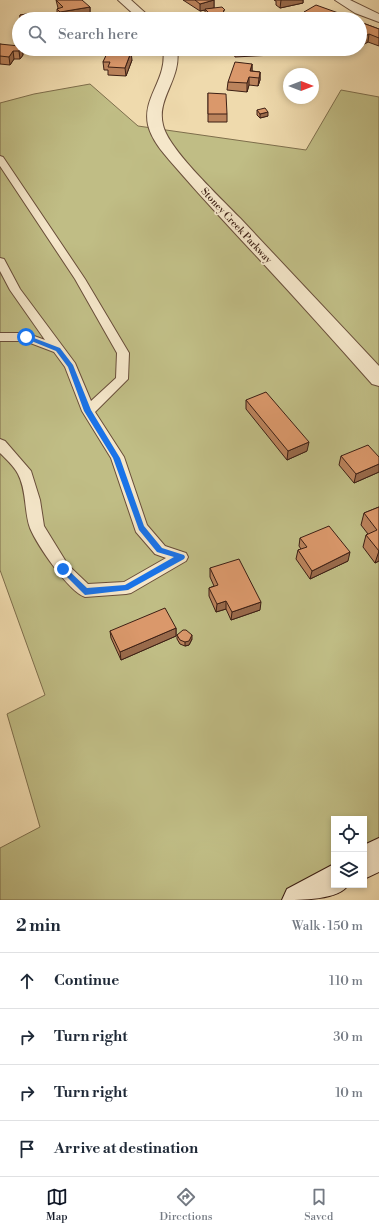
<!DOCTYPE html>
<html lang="en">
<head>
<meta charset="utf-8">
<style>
	body { margin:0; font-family:"Libre Bodoni",serif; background:#f2f2f3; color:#1f2937 }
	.controls { position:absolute; right:12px; bottom:12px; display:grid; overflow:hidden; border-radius:0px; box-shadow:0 2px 6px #0003 }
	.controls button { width:36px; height:36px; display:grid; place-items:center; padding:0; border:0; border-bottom:1px solid #e0e1e3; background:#fff; color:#1f2937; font:20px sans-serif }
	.compass { position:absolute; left:283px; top:68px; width:36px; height:36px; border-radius:50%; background:#fff; box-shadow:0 2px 6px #0003; rotate:90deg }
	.stop { position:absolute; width:12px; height:12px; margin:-9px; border:3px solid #1a73e8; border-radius:50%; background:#fff }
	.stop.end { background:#1a73e8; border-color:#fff; box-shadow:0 1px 4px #0008 }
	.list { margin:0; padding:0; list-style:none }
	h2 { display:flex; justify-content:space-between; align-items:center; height:52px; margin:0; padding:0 16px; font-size:17px }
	h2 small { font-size:13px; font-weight:400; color:#747a83 }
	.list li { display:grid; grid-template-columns:26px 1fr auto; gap:12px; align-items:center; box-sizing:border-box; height:56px; padding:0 16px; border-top:1px solid #e0e1e3 }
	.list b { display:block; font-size:15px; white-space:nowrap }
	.list em { font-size:13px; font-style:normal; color:#747a83 }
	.icon { flex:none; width:22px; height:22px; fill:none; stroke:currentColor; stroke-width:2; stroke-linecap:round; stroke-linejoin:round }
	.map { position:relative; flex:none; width:379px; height:900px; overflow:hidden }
	.search { position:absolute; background:#fff; box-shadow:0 2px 6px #0003; left:12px; right:12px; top:12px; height:44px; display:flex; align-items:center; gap:10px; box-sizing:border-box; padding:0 14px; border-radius:22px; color:#747a83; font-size:15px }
	.sheet { height:276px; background:#fff }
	nav { display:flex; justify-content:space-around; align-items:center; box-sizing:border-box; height:56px; border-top:1px solid #e0e1e3; background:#fff; font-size:11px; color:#747a83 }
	nav a { display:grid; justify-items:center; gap:2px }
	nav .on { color:#111827 }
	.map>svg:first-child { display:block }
	.green { fill:#c0bd85; stroke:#7e6e4c }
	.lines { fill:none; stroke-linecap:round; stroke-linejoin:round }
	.lane-casing { stroke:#694e3a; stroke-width:2 }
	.street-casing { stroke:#694e3a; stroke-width:2 }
	.secondary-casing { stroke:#3c1f14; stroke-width:2 }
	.lane { fill:#f5e7ca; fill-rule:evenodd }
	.street { fill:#f5e7ca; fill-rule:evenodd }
	.secondary { fill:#f5e7ca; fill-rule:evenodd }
	.wall { fill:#bb835c; stroke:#3c1f14 }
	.shaded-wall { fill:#996a4b; stroke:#3c1f14 }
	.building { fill:#da986b; stroke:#3c1f14 }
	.route { fill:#1a73e8 }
	.labels { text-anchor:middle; stroke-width:3.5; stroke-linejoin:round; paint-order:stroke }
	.far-street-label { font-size:10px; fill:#3c1f14; stroke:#f5e7ca }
</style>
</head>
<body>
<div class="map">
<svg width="379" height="900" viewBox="0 0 379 900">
	<rect width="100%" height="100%" fill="#efdaad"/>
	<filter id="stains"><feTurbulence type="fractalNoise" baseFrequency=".005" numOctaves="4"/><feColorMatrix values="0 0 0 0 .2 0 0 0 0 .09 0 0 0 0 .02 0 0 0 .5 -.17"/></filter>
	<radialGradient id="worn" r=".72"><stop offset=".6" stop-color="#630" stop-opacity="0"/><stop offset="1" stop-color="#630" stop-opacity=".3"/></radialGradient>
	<polygon class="green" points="90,84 138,126 306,150 341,90 379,97 379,855 364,863 364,819 334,819 334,881 300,900 0,900 0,848 40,827 7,714 45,695 0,570 0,103 34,94"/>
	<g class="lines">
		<g class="lane-casing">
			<path id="lane" d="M0,156L3,157L85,279L129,353L128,379L95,412L124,457L147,525L165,546L186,553L188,557L186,561L131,593L126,594L85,597C69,592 37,545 30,528C24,512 27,491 18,474C14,466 6,459 0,453V439L5,441L31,471L40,500L44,526L68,565L88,584L124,582L166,558L155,554L136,532L111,458L82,411L65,367L54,352L25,341H0V333H26L45,340L10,290L0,271V258L4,259L20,289L75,363L91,401L116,378L117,353L75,279L0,166Z"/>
		</g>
		<g class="street-casing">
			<g id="street">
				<polygon points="118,0 131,0 152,19 139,19"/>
				<polygon points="335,0 350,0 379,14 379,22 355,13"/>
				<path d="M163,49H177C182,79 156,98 163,125C168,149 221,198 240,218C286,267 333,317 379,366V386L372,384C335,342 298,301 260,260C232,230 204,200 178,170C166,156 152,142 148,125C142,97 168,79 163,49Z"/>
			</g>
		</g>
		<g class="secondary-casing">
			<g id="secondary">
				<polygon points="379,838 379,872 364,879 364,845"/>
				<path d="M334,864V885H348C339,900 301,900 282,900L287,889Z"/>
			</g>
		</g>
		<use href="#lane" class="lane"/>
		<use href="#street" class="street"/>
		<use href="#secondary" class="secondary"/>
	</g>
	<g class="wall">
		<polygon points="56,0 90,7 90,14 66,19 60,19 57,16 57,9 58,8"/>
		<polygon points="183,0 214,0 214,8 225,13 232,19 207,19 205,17 205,10 200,11"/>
		<polygon points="274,0 303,0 303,3 280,8 276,5 276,1"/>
		<polygon points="304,12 344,15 344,19 301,19 302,17 303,16"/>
		<polygon points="27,14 28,19 20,19 20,15"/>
		<polygon points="360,22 379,29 379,46 368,42 362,45 360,45"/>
		<polygon points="0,44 19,49 22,49 23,55 20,59 14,59 10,65 0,64"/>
		<polygon points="100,49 128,49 128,51 124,52 132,60 126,76 108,75 108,70 104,70 103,62 109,51 107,49 101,50"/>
		<polygon points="228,49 273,49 273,55 235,57 232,49"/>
		<polygon points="252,64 252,71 260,72 260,80 258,86 249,85 247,92 227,90 228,82"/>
		<polygon points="208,93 227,114 227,122 208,122"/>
		<polygon points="257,110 268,116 260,118 257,115"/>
		<polygon points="246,400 307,451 287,460 246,409"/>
		<polygon points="341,456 379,457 379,472 354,483 339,465"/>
		<polygon points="379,507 379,561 375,563 363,547 366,535 368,534 361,525 364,513"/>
		<polygon points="300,538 348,561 310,579 296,559 298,550 301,549 299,546"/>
		<polygon points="210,568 260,610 231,620 226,609 216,612 209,596 209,588 214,586 210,577"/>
		<polygon points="176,628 176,636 121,660 111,638 110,631"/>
		<polygon points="177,635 192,639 189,645 185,646 180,644 177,639"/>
	</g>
	<g class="shaded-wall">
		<polygon points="214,0 214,8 200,11 200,4"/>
		<polygon points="281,0 303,0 303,3 280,8"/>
		<polygon points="90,7 90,14 66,19 60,19 60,12"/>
		<polygon points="344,15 344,19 337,19"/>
		<polygon points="323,16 323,19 316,19"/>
		<polygon points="369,34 368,42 362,45 363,37"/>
		<polygon points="20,49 22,49 23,55 20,59 19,51"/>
		<polygon points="111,49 128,49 128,51 111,54"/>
		<polygon points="13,51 14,59 10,65 9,57"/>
		<polygon points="131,52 132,60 126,76 125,68"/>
		<polygon points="252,64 252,72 249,77 249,85 247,92 247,83 250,71"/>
		<polygon points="260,72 260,80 258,86 259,78"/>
		<polygon points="268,112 268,116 260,118 260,114"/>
		<polygon points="309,442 307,451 287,460 288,451"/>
		<polygon points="379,464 379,472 354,483 356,474"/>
		<polygon points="379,551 379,561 375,563"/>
		<polygon points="350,552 348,561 310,579 312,571"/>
		<polygon points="226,601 226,609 216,612 217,604"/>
		<polygon points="261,602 260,610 231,620 232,612"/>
		<polygon points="176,628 176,636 121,660 120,652"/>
		<polygon points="192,635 192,639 189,645 185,646 185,642"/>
	</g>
	<g class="building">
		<polygon points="56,0 82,0 90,7 60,12 57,9 63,7"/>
		<polygon points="195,0 214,0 200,4"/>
		<polygon points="316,5 344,15 337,19 332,19 323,16 316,19 308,19 302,17 308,14 304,12"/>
		<polygon points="222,7 225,10 223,11 232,19 215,19 205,9"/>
		<polygon points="27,14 28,18 20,18 20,15"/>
		<polygon points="360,22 379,29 379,38 369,34 363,37 360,36"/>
		<polygon points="0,44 19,46 19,49 20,49 19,51 13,51 9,57 0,56"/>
		<polygon points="108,51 131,52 125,68 108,67 110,62 103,62"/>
		<polygon points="235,62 252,64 250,71 260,72 259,78 249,77 247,83 228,82"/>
		<polygon points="208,93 226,94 227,114 208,114"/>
		<polygon points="265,108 268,112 260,114 257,110"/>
		<polygon points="266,392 309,442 288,451 246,400"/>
		<polygon points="368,445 379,457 379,464 356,474 341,456"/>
		<polygon points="379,507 379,551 366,535 377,530 364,513"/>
		<polygon points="329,526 350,552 312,571 298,550 307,547 300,538"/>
		<polygon points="239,559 261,602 232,612 226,601 217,604 209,588 218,585 210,568"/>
		<polygon points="165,608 176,628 120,652 110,631"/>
		<polygon points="183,630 186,630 192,635 189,641 185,642 180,640 177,635"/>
	</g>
	<polygon class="route" points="26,335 60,348 73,365 91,410 120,458 144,526 162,548 184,555 185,557 184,559 128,590 85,595 59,569 63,566 65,567 87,588 125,585 174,557 157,552 139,530 113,458 84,411 68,367 56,351 24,338 24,336"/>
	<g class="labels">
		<g class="far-street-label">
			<text transform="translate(237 225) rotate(47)" y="4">Stoney Creek Parkway</text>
		</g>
	</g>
	<rect width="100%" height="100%" filter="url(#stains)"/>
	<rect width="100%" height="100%" fill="url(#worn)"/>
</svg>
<div class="controls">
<button><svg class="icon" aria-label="locate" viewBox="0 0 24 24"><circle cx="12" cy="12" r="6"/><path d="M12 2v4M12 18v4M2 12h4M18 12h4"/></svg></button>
<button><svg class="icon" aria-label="layers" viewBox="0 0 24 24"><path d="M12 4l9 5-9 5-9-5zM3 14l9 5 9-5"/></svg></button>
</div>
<svg class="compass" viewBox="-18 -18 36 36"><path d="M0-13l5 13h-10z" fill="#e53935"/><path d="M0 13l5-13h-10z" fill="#747a83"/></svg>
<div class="stop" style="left:26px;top:337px"></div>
<div class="stop end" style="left:63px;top:569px"></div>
<div class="search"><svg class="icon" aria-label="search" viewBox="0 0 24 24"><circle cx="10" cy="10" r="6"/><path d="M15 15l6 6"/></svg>Search here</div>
</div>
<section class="sheet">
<h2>2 min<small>Walk · 150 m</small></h2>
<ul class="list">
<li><svg class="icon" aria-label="ahead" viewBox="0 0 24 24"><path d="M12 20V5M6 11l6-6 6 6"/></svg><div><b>Continue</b></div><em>110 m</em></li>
<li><svg class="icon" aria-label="right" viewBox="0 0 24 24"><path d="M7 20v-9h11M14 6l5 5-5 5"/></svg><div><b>Turn right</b></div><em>30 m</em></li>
<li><svg class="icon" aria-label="right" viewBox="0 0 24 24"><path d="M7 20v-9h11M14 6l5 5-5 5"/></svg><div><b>Turn right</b></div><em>10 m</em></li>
<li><svg class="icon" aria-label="arrive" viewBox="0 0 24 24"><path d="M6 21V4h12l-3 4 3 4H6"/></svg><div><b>Arrive at destination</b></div></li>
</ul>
</section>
<nav>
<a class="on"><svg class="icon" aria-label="map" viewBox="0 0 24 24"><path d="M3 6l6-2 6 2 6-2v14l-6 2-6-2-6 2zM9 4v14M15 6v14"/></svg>Map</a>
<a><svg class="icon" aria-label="directions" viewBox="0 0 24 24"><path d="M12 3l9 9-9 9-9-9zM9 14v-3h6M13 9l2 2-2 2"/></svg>Directions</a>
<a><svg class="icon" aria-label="saved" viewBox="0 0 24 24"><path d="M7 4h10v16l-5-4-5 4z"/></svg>Saved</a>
</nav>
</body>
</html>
